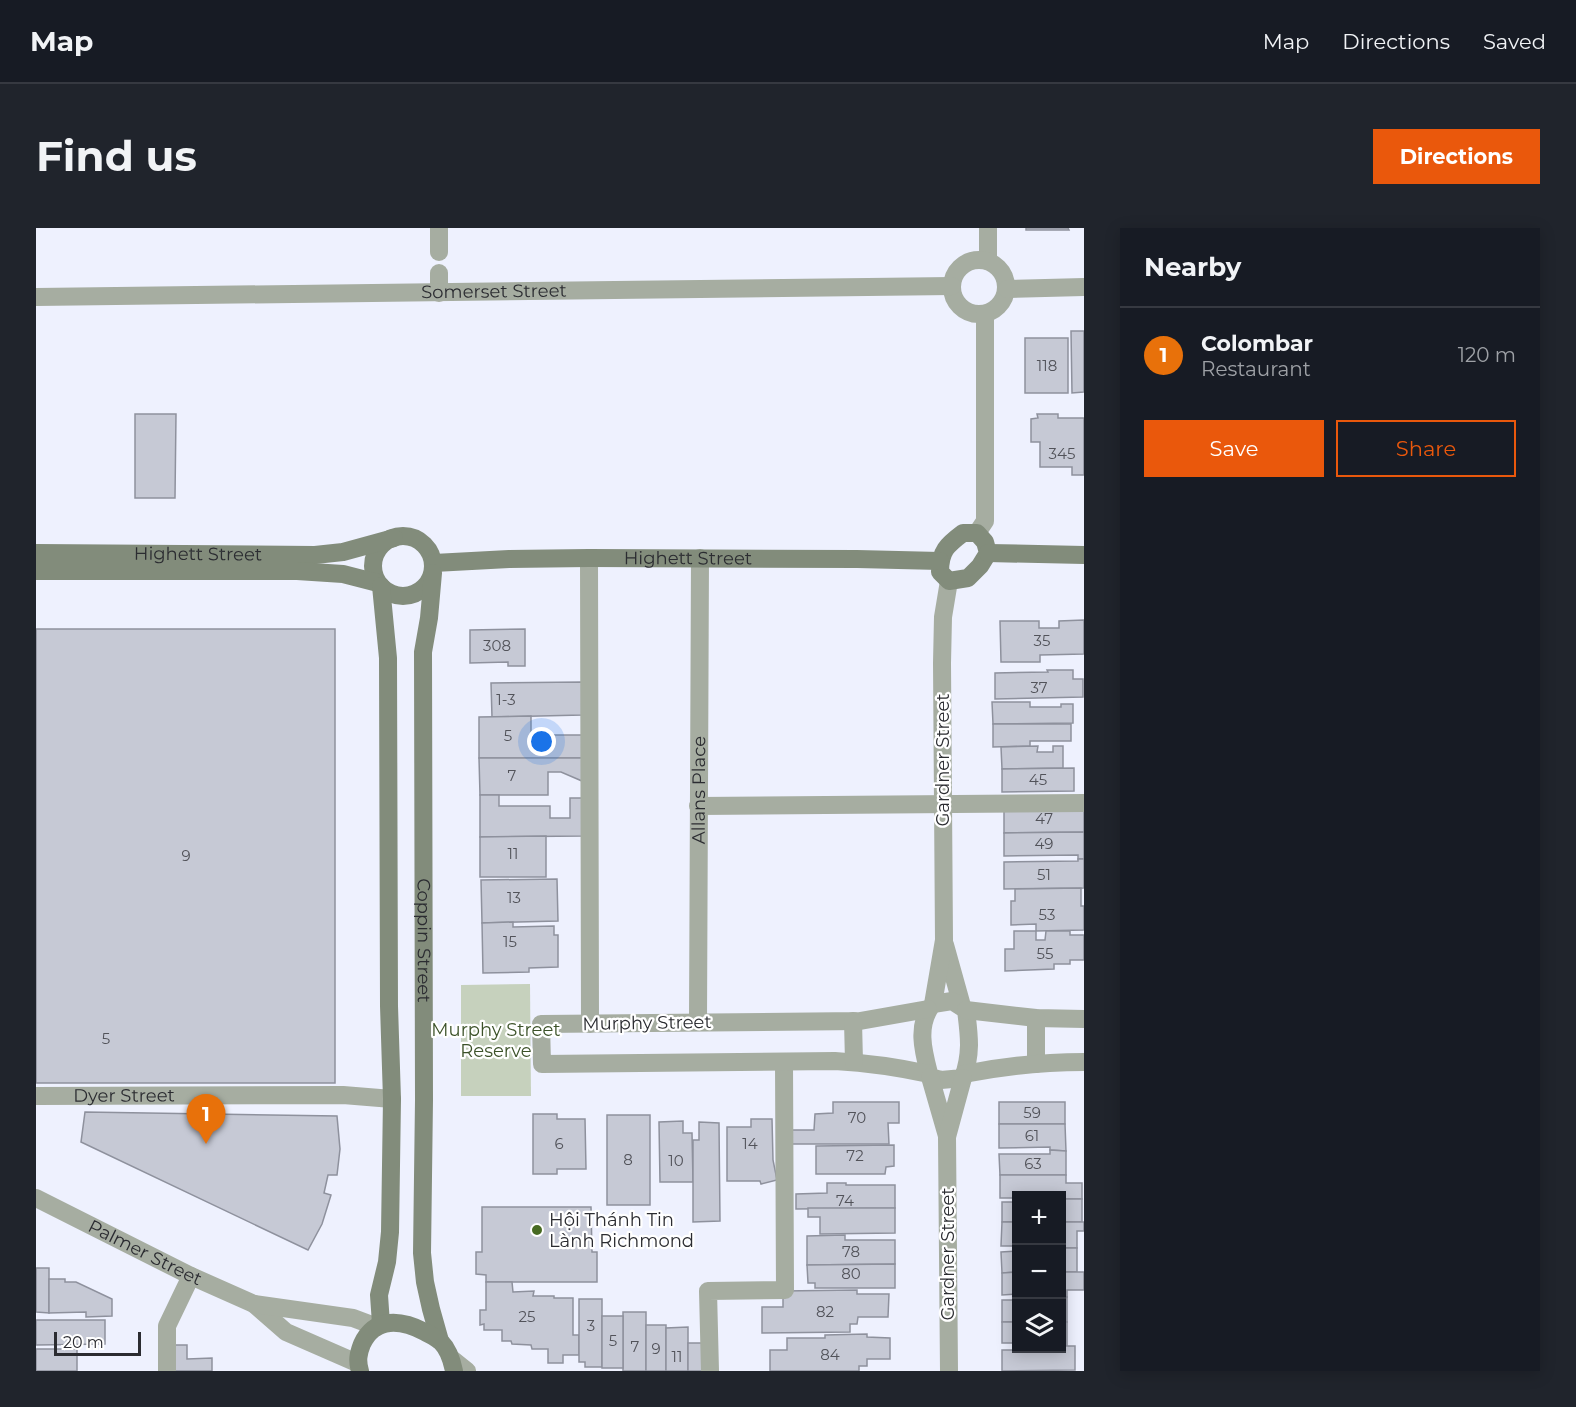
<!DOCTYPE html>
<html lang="en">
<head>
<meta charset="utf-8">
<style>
	body { margin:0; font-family:Montserrat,sans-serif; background:#20242c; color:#f1f3f6 }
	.controls { position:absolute; right:18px; bottom:18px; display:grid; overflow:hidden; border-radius:0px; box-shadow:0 3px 15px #0003 }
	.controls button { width:54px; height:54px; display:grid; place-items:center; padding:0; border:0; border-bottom:2px solid #363941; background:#171b24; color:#f1f3f6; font:30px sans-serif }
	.scale { position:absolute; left:18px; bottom:15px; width:87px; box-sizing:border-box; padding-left:6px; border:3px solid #2b2c31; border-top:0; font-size:16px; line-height:21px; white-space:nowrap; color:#2b2c31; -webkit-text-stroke:4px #fff; paint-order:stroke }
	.you { position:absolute; left:506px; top:514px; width:21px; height:21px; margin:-15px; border:4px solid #fff; border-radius:50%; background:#1a73e8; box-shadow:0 0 0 9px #1a73e833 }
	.badge { display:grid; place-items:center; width:39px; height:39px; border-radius:50%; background:#ea580c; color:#fff; font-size:20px; font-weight:700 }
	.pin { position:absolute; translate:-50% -50px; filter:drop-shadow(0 2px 3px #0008) }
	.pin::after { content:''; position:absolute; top:32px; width:21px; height:18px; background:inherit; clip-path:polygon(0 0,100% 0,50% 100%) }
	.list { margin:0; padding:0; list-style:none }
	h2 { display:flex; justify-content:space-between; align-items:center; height:78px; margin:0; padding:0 24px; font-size:26px }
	h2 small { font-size:20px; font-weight:400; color:#9ea1a6 }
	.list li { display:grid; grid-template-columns:39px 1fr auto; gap:18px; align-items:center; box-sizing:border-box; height:96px; padding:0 24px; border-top:2px solid #363941 }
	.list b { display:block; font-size:22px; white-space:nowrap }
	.list p { margin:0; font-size:20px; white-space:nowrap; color:#9ea1a6 }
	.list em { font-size:20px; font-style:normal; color:#9ea1a6 }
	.actions { display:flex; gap:12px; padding:18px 24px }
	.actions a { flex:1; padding:14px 0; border:2px solid #ea580c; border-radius:0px; text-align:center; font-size:21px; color:#ea580c }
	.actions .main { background:#ea580c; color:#fff }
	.icon { flex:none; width:33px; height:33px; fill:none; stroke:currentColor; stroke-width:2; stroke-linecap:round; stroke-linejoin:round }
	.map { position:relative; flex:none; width:1048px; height:1143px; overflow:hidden; border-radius:0px }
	header { display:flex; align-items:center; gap:36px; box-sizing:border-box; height:84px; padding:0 30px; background:#171b24; border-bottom:2px solid #363941 }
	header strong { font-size:28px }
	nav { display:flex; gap:33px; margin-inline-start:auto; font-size:21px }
	.intro { display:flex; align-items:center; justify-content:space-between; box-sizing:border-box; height:144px; padding:0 36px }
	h1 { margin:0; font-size:42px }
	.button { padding:15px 27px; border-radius:0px; background:#ea580c; color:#fff; font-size:21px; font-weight:700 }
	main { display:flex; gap:36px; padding:0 36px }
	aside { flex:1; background:#171b24; border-radius:0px; box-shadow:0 3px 15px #0003 }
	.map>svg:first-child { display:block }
	.green { fill:#c6d1bd }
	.building { fill:#c6c9d5; stroke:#8e919d; stroke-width:1.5 }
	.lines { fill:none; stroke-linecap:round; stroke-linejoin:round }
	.lane { stroke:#a6ada1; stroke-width:18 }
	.street { stroke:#a6ada1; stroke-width:18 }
	.secondary { stroke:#828c7b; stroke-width:18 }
	.poi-dot { fill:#476a22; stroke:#fff; stroke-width:2 }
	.labels { text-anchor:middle; stroke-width:4.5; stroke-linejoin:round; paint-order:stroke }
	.number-label { font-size:15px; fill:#52535a }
	.street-label { font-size:18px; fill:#2b2c31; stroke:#fff }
	.park-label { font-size:18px; fill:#3c5229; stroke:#fff }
	.poi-label { font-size:18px; fill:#2b2c31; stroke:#fff; text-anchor:start }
</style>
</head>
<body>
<header>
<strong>Map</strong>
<nav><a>Map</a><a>Directions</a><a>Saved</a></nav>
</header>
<div class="intro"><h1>Find us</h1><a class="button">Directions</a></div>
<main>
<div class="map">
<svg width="1048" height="1143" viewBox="0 0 1048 1143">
	<rect width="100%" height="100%" fill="#eef1fe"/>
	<polygon class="green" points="494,756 495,868 425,868 425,757"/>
	<g class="building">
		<polygon points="990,0 1032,0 1033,2 990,2"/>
		<polygon points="1035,103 1048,103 1048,164 1036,165"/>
		<rect x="989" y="110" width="43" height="55"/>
		<polygon points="99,186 140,186 139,270 99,270"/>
		<polygon points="1001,186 1022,186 1022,190 1048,190 1048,247 1036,247 1036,239 1004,239 1004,214 995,214 995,191 1002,190"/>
		<polygon points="1048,392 1048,426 1004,427 1004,434 965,434 964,393 1003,393 1003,400 1023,400 1023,393"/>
		<rect x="0" y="401" width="299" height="454"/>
		<polygon points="489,401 489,438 472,438 472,434 434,435 434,402"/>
		<polygon points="1011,442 1037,442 1037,451 1047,451 1047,469 959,471 959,445 1012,444"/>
		<polygon points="546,454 546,487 456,489 455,455"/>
		<polygon points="956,474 994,474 994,479 1025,479 1025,476 1037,476 1037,495 957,496"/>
		<polygon points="495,488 495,507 548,507 548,530 443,530 443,489"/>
		<polygon points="957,496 1035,496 1035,513 994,513 994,518 957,519"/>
		<polygon points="1002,518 1001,524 1017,524 1017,518 1027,518 1027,540 966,541 965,519"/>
		<polygon points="443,530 546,530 546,553 525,544 512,544 512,567 444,567"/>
		<polygon points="1038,540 1038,563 966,564 966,541"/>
		<polygon points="444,567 463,567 463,578 514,578 514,590 534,590 534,570 546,570 546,608 444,609"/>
		<polygon points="968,578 1048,578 1048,604 968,605"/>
		<polygon points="1048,604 1048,631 1042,631 1042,627 968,628 968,605"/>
		<polygon points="510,608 510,649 444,649 444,609"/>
		<polygon points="1042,631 1048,631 1048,660 968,661 968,634 1042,633"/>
		<polygon points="521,651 522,693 446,695 445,652"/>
		<polygon points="1045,660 1045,678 1048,678 1048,702 1000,703 1000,696 975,697 975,673 979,673 979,661"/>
		<polygon points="477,694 477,699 518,698 518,707 522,707 522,739 493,740 493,744 447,745 446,695"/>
		<polygon points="978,703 1000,703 1000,712 1009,712 1010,703 1034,703 1034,707 1048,707 1048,732 1034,732 1034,736 1018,736 1018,741 969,743 969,721 978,721"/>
		<polygon points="797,874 863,874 863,895 852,895 853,916 755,916 755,902 778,902 779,886 797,885"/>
		<rect x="963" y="874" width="66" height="22"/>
		<polygon points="49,884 301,888 304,921 301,947 292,947 288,965 295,967 286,996 272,1022 45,914"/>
		<polygon points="497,886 521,886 521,891 549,891 550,941 521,941 521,946 497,946"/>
		<rect x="571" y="887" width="43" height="90"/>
		<polygon points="715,891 736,891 737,932 741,952 725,956 724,953 691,953 691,899 715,899"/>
		<polygon points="647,893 647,905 656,905 657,954 624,954 623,894"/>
		<polygon points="663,894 683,895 684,993 657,994 657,912 663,912"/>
		<polygon points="963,896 1029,896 1030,923 1014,922 1014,919 963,920"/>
		<polygon points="858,917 858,938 850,939 849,946 780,946 780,918"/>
		<polygon points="1014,922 1030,923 1030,947 964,947 963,926 1014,926"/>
		<polygon points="964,947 1030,947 1030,955 1046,955 1046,971 1026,971 1026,968 981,968 981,970 964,970"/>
		<polygon points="791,955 810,955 810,957 859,957 859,980 760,981 760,966 791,965"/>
		<rect x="1026" y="971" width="20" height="23"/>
		<rect x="966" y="974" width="15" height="20"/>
		<polygon points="446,979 555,979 556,1024 561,1024 561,1054 450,1054 450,1047 440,1046 440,1024 446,1024"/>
		<polygon points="772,980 859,980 859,1005 784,1006 784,989 772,989"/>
		<polygon points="966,994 981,994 981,1018 965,1018"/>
		<polygon points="1026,994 1048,994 1048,1003 1041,1003 1041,1020 1026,1020"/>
		<polygon points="809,1007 809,1012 859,1012 859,1036 771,1037 771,1008"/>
		<rect x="1026" y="1020" width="15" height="24"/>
		<polygon points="981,1023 981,1044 966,1045 965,1024"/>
		<polygon points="859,1036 859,1060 779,1060 779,1055 772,1055 771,1037"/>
		<polygon points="0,1040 13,1040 13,1085 0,1084"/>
		<polygon points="981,1044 981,1066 966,1067 966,1045"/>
		<polygon points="1026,1044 1048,1044 1048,1062 1031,1062 1031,1069 1026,1069"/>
		<polygon points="13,1051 29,1051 29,1054 40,1054 76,1071 76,1088 50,1089 50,1084 13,1085"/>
		<polygon points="450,1054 476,1054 477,1064 498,1063 497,1068 518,1068 518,1070 537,1070 537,1107 543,1107 543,1127 527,1127 527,1135 512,1135 512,1121 496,1121 495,1117 476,1116 475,1113 466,1113 466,1102 448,1102 448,1096 444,1097 444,1082 450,1082"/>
		<polygon points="821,1062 821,1066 853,1066 852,1089 822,1089 821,1096 814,1096 814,1104 726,1105 726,1079 747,1079 747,1063"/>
		<rect x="1026" y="1069" width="5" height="25"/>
		<polygon points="543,1071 566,1071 566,1139 549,1139 549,1134 543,1134"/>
		<rect x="966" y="1072" width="15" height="22"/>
		<rect x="587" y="1084" width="23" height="59"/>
		<rect x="566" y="1088" width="21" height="52"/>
		<polygon points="0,1092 69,1092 69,1116 0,1117"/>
		<rect x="966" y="1094" width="15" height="21"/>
		<rect x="1026" y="1094" width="5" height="24"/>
		<rect x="610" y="1097" width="20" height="46"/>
		<polygon points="652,1099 652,1143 630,1143 630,1100"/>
		<polygon points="831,1106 831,1109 854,1110 854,1131 831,1131 831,1138 823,1138 823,1143 734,1143 734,1122 751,1122 751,1110 789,1110 789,1107"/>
		<rect x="652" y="1115" width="16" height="28"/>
		<polygon points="137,1117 151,1117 151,1131 176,1130 176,1143 138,1143"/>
		<polygon points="1026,1118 1039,1118 1039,1142 966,1143 966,1122 1015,1122 1015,1120 1026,1120"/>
		<rect x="0" y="1121" width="41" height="22"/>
	</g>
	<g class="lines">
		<g class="lane">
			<polyline points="403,0 403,24"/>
			<polyline points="403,45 403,65"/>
			<polyline points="553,330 554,796"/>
			<polyline points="662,578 1048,575"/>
			<path id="s1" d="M662,794L664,330"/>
			<polyline points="131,1143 131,1098 155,1048"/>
			<polyline points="674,1143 672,1063 749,1062 748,834"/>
		</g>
		<g class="street">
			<polyline points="952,0 952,33"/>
			<circle cx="943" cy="59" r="27"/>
			<polyline points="971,61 1048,59"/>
			<path id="s2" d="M0,69L916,58"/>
			<polyline points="941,305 949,293 949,86"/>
			<polyline points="909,717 926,778"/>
			<path d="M897,776L916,773L930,782C933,807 936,824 927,850L905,852L894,849C888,826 879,797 897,776L908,712L906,435L907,389L913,353"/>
			<path d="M892,781L824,793L505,796L506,836L799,833C833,835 861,839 893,846"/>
			<polyline points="930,782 1000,790 1048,791"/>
			<polyline points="1000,790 1000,836"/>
			<polyline points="817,793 818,834"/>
			<path d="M928,846C968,838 1008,834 1048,834"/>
			<polyline points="894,849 911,908"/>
			<path id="s3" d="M0,868L307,867L356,871"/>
			<path id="s4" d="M0,970L155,1048L218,1076L250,1104L321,1135"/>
			<polyline points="218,1076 317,1090 341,1099"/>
			<polyline points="416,1131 431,1143"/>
			<polyline points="913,1143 911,909 927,850"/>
		</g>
		<g class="secondary">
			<path d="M927,305H941L949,314L952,325L944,338L932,350L913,353L904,344C904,323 911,317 927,305Z"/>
			<circle cx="367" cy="338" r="30"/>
			<path id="s5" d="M0,325L279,327L307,324L358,310"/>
			<polyline points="952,325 1048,327"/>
			<path id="s6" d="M398,335L473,331L553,330L821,331L904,333"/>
			<polyline points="0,343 261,343 307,346 342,355"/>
			<path id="s7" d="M397,345L393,390L387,424L388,872L386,1025L389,1054L395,1081L404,1113"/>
			<polyline points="345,358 352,430 353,778 356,871 354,1004 351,1034 343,1067 345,1096"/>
			<path d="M324,1143C321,1133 322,1126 326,1116C339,1088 366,1092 389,1104C394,1107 401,1110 405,1114C413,1122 416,1133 418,1143"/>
		</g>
	</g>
	<circle class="poi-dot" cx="501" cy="1002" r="6"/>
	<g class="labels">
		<g class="number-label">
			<text x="1011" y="143">118</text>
			<text x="1026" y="231">345</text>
			<text x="1006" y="418">35</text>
			<text x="461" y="423">308</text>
			<text x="1003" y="465">37</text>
			<text x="470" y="477">1-3</text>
			<text x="472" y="513">5</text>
			<text x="476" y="553">7</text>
			<text x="1002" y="557">45</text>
			<text x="1008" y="596">47</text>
			<text x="1008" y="621">49</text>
			<text x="477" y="631">11</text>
			<text x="150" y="633">9</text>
			<text x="1008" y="652">51</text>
			<text x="478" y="675">13</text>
			<text x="1011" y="692">53</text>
			<text x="474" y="719">15</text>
			<text x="1009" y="731">55</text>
			<text x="70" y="816">5</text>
			<text x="996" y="890">59</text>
			<text x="821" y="895">70</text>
			<text x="996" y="913">61</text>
			<text x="523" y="921">6</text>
			<text x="714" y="921">14</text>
			<text x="819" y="933">72</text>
			<text x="592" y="937">8</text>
			<text x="640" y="938">10</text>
			<text x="997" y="941">63</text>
			<text x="809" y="978">74</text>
			<text x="815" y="1029">78</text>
			<text x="815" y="1051">80</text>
			<text x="789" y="1089">82</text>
			<text x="491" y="1094">25</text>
			<text x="555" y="1103">3</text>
			<text x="577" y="1118">5</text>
			<text x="599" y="1124">7</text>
			<text x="620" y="1126">9</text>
			<text x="794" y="1132">84</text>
			<text x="641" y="1134">11</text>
		</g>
		<g class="street-label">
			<text dy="6" stroke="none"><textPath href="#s2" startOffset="458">Somerset Street</textPath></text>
			<text dy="6" stroke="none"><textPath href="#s5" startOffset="162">Highett Street</textPath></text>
			<text dy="6" stroke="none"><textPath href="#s6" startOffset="254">Highett Street</textPath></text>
			<text transform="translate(907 532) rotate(-90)" y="6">Gardner Street</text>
			<text dy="6" stroke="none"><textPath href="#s1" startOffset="232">Allans Place</textPath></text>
			<text dy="6" stroke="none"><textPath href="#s7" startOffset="368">Coppin Street</textPath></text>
			<text transform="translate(611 795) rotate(-1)" y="6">Murphy Street</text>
			<text dy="6" stroke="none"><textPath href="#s3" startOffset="88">Dyer Street</textPath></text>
			<text dy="6" stroke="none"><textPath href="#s4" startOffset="122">Palmer Street</textPath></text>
			<text transform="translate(912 1026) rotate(-90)" y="6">Gardner Street</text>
		</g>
		<g class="park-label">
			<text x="460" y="808">Murphy Street<tspan x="460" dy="21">Reserve</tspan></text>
		</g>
		<g class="poi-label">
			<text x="513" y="998">Hội Thánh Tin<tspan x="513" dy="21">Lành Richmond</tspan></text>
		</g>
	</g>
</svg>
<div class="controls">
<button>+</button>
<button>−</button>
<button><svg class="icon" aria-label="layers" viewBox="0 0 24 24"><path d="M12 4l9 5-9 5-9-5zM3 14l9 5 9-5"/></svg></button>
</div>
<div class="scale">20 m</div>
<div class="you"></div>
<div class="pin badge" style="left:170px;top:916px;background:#e8710a">1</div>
</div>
<aside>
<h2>Nearby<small></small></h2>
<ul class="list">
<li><span class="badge" style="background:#e8710a">1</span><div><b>Colombar</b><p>Restaurant</p></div><em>120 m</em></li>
</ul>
<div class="actions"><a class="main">Save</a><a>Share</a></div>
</aside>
</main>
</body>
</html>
